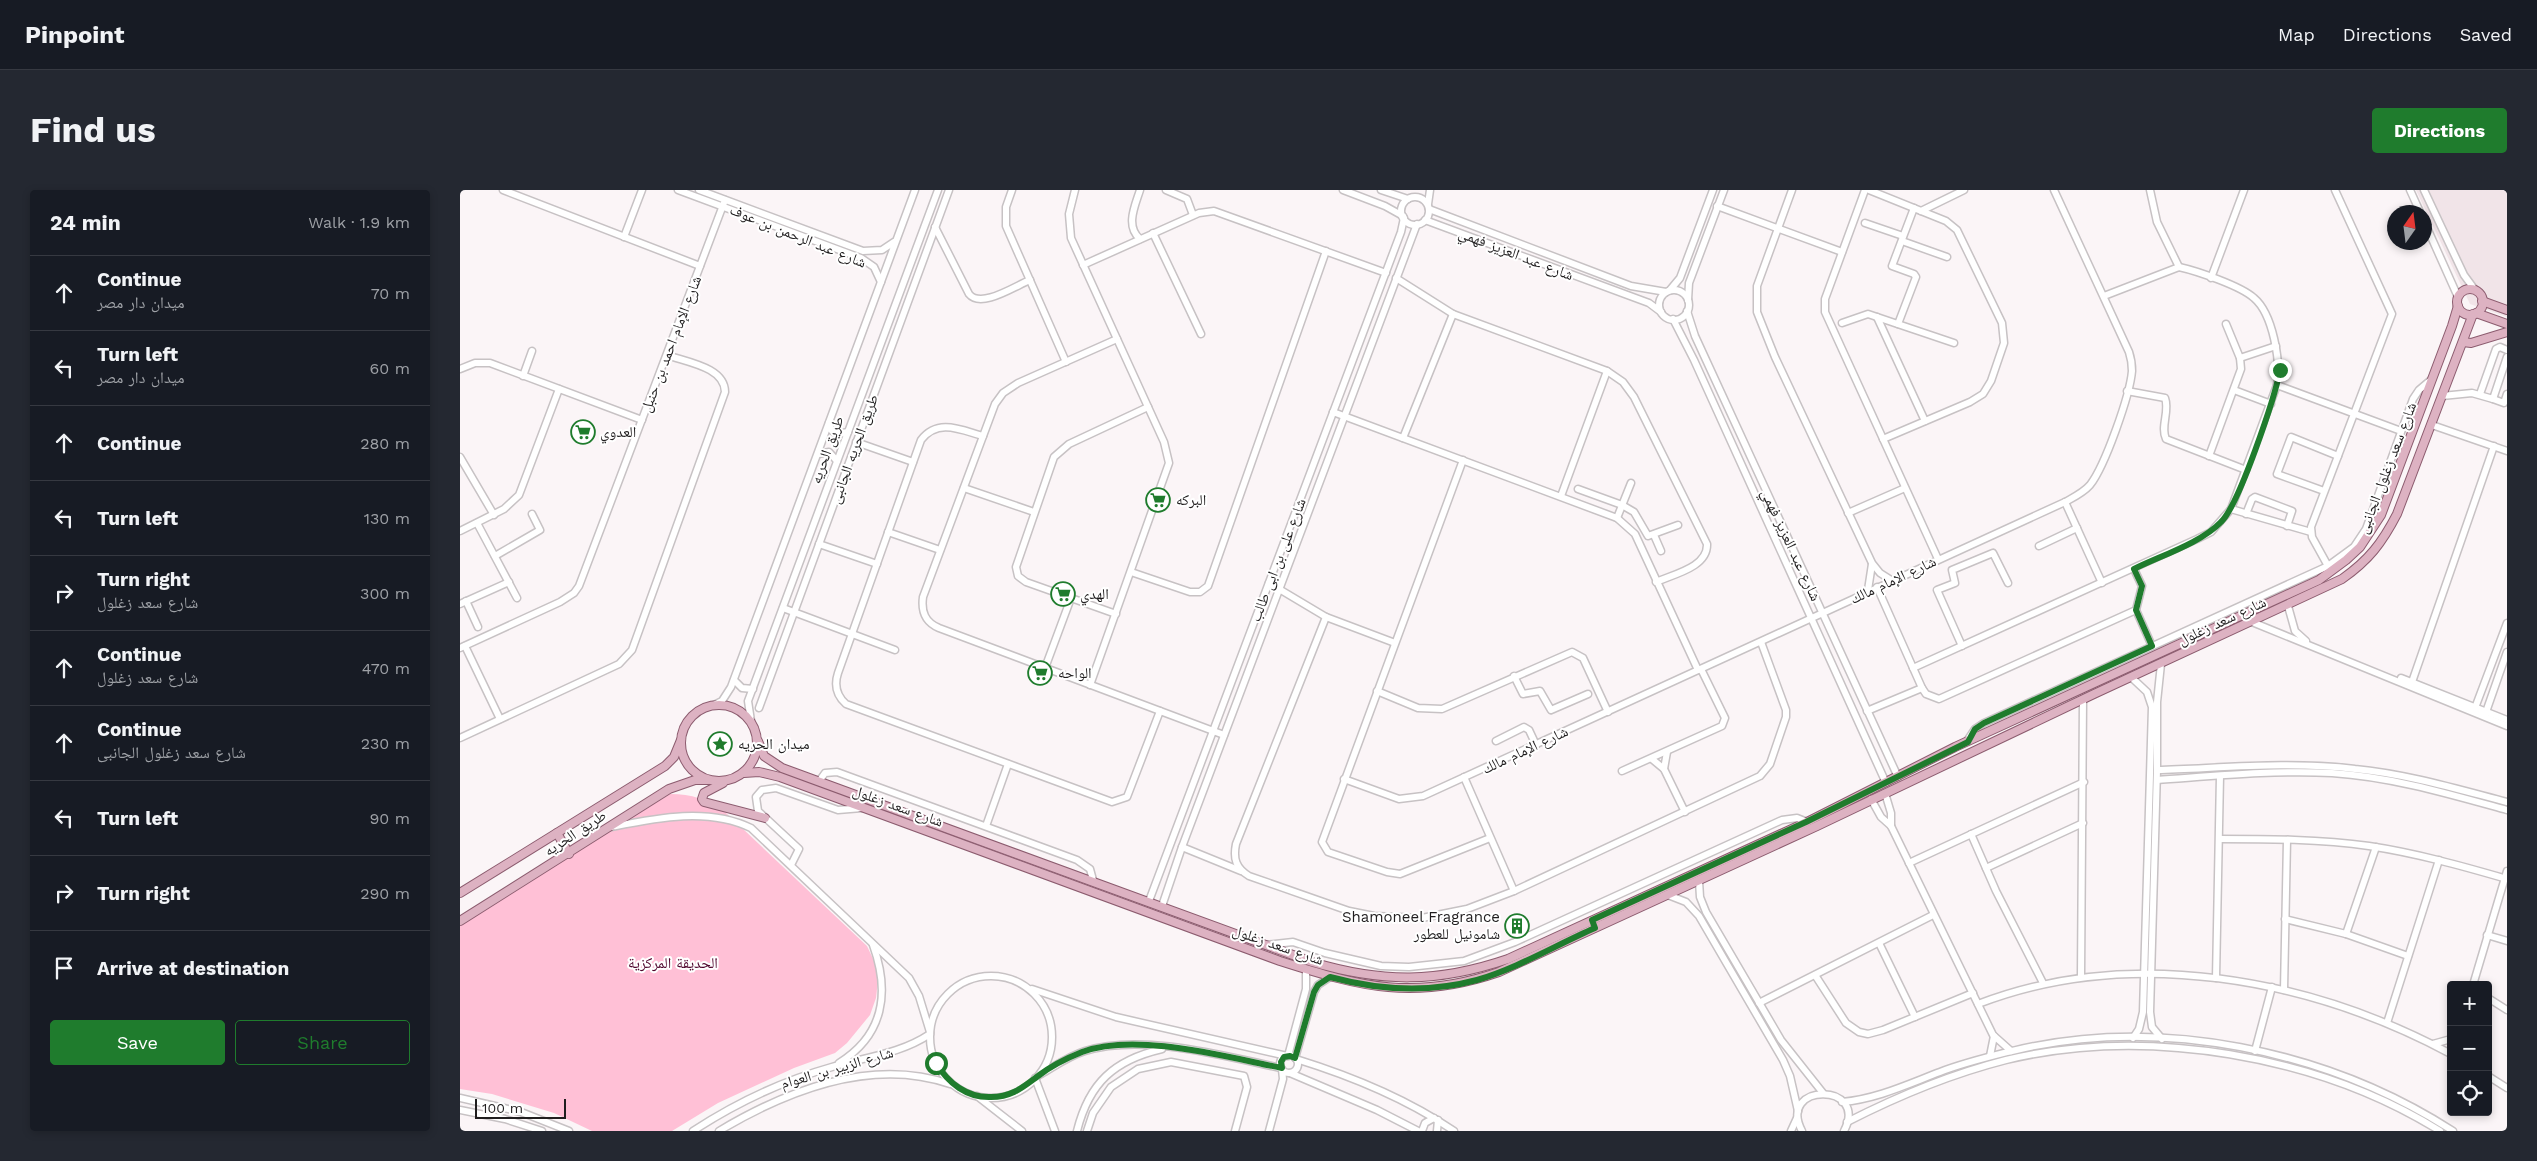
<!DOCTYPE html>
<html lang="en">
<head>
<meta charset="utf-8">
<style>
	body { margin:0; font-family:"Work Sans","Noto Naskh Arabic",sans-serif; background:#242831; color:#f1f3f6 }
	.controls { position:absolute; right:15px; bottom:15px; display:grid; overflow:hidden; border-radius:5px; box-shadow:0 2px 8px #0003 }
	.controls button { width:45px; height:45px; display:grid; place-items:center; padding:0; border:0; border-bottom:1px solid #363941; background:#171b24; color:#f1f3f6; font:25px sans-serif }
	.compass { position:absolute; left:1927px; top:15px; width:45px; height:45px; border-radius:50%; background:#171b24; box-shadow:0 2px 8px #0003; rotate:14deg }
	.scale { position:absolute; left:15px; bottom:12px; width:91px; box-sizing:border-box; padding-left:5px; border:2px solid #201e1f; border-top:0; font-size:14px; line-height:18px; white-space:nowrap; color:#201e1f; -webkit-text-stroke:4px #fff; paint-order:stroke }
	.stop { position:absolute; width:15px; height:15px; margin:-11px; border:4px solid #1f7c2d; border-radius:50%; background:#fff }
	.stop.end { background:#1f7c2d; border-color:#fff; box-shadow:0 1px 5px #0008 }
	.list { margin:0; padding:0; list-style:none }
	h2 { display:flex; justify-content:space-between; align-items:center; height:65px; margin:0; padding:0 20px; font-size:21px }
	h2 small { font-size:16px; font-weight:400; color:#9ea1a6 }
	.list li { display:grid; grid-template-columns:32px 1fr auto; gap:15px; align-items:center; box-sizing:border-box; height:75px; padding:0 20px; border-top:1px solid #363941 }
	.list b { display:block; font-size:19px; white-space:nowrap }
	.list p { margin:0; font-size:16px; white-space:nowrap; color:#9ea1a6 }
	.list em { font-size:16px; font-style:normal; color:#9ea1a6 }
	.actions { display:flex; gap:10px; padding:15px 20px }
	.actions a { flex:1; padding:11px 0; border:1px solid #1f7c2d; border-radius:5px; text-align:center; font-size:18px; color:#1f7c2d }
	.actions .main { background:#1f7c2d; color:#fff }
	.icon { flex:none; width:28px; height:28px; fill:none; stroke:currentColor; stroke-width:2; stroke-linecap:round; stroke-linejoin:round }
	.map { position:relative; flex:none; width:2047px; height:941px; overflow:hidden; border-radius:5px }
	header { display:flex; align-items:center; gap:30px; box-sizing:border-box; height:70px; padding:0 25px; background:#171b24; border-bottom:1px solid #363941 }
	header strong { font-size:24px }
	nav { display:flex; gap:28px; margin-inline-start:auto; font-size:18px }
	.intro { display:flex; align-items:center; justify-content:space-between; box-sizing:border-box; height:120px; padding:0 30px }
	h1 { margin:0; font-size:35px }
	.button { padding:12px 22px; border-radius:5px; background:#1f7c2d; color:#fff; font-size:18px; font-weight:700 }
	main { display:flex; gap:30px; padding:0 30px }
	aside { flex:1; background:#171b24; border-radius:5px; box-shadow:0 2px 8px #0003 }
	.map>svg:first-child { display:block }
	.built { fill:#f1e4e8 }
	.green { fill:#ffc0d6 }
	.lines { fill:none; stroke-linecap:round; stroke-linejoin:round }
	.minor-casing { stroke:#c7c2c4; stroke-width:9 }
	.major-casing { stroke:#8c5c6f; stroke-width:10 }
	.minor { stroke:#fff; stroke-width:6 }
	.major { stroke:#ddb2c2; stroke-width:8 }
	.route { stroke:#1f7c2d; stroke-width:6 }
	.labels { text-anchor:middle; stroke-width:4; stroke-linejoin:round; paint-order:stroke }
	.street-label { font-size:15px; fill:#201e1f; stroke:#fff }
	.poi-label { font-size:15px; fill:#201e1f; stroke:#fff; text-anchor:start }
	.park-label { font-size:15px; fill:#50052d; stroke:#fff }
</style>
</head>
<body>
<header>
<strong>Pinpoint</strong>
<nav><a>Map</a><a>Directions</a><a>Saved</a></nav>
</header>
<div class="intro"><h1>Find us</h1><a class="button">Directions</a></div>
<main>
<aside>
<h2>24 min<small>Walk · 1.9 km</small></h2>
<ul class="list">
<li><svg class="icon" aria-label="ahead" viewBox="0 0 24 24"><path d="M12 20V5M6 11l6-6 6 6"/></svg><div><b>Continue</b><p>ميدان دار مصر</p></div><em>70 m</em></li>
<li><svg class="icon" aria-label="left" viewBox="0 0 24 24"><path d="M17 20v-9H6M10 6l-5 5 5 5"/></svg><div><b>Turn left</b><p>ميدان دار مصر</p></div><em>60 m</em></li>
<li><svg class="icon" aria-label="ahead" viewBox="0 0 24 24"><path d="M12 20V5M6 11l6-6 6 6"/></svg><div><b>Continue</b></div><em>280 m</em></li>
<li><svg class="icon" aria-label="left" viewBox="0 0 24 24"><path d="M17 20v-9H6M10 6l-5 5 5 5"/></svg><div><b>Turn left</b></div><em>130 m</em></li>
<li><svg class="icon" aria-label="right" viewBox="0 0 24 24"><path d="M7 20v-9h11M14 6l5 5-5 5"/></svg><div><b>Turn right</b><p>شارع سعد زغلول</p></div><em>300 m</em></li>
<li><svg class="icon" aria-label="ahead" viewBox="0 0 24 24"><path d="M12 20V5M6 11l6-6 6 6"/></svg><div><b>Continue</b><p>شارع سعد زغلول</p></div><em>470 m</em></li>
<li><svg class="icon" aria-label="ahead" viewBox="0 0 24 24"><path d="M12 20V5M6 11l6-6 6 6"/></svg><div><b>Continue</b><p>شارع سعد زغلول الجانبى</p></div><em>230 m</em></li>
<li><svg class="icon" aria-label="left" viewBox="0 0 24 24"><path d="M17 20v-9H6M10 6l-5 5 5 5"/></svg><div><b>Turn left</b></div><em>90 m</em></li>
<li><svg class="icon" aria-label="right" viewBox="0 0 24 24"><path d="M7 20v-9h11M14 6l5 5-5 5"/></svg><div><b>Turn right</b></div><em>290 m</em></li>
<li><svg class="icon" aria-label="arrive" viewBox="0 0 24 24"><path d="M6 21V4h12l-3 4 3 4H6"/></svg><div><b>Arrive at destination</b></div></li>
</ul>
<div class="actions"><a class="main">Save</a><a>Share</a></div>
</aside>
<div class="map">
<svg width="2047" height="941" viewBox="0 0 2047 941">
	<rect width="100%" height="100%" fill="#fbf5f7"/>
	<polygon class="built" points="1956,0 2047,0 2047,127 2010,114"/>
	<path class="green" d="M210,604C232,604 247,609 265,622L407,756L415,773L418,790L416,808L410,825L387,853L375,863L334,878L258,913L212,941H132L94,923L32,904L0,899V734Z"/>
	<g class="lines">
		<g class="minor-casing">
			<g id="minor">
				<polyline points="43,0 240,76"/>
				<polyline points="218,0 401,68 414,77 421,92"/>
				<polyline points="239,0 403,61 422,60 434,52"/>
				<polyline points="552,0 546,17 546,36 606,172"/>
				<polyline points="615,0 609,24 611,48 704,252 709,273 630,495"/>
				<polyline points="706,0 727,9 733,25"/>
				<polyline points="883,0 925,16 943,26"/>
				<polyline points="921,0 948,9"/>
				<polyline points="1332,0 1297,96 1297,122 1315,167 1412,373 1420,383 1431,390"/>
				<polyline points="1405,0 1365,109 1365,122 1478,369"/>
				<polyline points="1409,0 1486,31 1497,40 1542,133 1544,153 1531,191 1523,204 1510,212 1423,249"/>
				<polyline points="1690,0 1697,32 1719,77"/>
				<polyline points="1950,0 1960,22"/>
				<polyline points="1964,0 2004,85 2015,100"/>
				<circle cx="955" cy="21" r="14"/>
				<polyline points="968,14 970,0"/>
				<polyline points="1257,16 1382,62"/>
				<polyline points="969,19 1171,96 1206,102"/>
				<polyline points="1461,21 1504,0"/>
				<polyline points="965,30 1189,113 1201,122"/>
				<polyline points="1964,31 1998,107"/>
				<polyline points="1405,33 1443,46"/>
				<path d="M475,37L509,104C521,119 555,96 570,90"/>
				<polyline points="693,43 741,144"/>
				<polyline points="164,47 182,0"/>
				<path d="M680,49C665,36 675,16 680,0"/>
				<polyline points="1442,51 1487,67"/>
				<polyline points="623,75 739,23 754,21 926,83"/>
				<path d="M936,88L993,124L1147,181L1163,192L1174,207L1247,354C1248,377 1214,384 1196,392"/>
				<polyline points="1751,88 1784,0"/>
				<polyline points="1210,100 1220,88 1253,0"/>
				<circle cx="1214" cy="115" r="15"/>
				<polyline points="1228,110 1229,93 1264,0"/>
				<polyline points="1227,121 1235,146 1438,587"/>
				<polyline points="1417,127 1465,231"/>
				<polyline points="1213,129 1234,170 1426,593"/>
				<polyline points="1382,133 1408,124 1494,153"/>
				<polyline points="1438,134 1456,87 1454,84 1432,76 1454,18"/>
				<path d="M657,149L558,193L543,203L535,214L463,407C461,422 465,432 479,438L764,545"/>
				<polyline points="1780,168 1816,156"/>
				<polyline points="0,179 15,173 30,173 182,230"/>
				<polyline points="63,186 72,161"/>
				<polyline points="1817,195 1941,241"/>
				<polyline points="1774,200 1811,214"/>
				<path d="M1667,201L1705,208C1710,221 1700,237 1706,249L1786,280"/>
				<polyline points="2020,204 2036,159 2040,157 2047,160"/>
				<polyline points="1982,206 2012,203 2033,209 2047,167"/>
				<polyline points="2033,209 2044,213 2047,204"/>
				<polyline points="873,222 1157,328 1175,344 1238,480"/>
				<polyline points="369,233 371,240 377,244 388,242"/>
				<polyline points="1972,235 2047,261"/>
				<path d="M523,246C501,240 478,228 461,250L378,483C374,495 376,505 386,514L652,612L667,607L700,521"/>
				<polyline points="943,248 993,124"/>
				<polyline points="396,252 453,272"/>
				<polyline points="358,264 369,262 377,271"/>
				<polyline points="1749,266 1781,179 1780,168 1766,134"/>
				<polyline points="0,267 34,325"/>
				<polyline points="1003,270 862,652 868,662 927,682 940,684 1030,648"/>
				<polyline points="504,298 574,322"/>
				<polyline points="1118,299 1162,315 1174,322 1188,346 1218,335"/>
				<polyline points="1864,301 1817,284 1831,247 1878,266"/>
				<polyline points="1101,306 1147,181"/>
				<polyline points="1605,312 1642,393"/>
				<polyline points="1771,319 1851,342"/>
				<polyline points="1388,323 1445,298"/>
				<polyline points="1786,324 1792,309 1795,307 1832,321 1827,336"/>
				<polyline points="1157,328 1171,293"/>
				<polyline points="17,333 57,408"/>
				<polyline points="0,341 44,319 59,305 99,199"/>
				<polyline points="428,342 480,360"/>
				<polyline points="1194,345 1201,361"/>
				<polyline points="359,354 417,374"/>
				<polyline points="1579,356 1617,338"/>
				<polyline points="35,366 80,340 72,324"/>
				<polyline points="1868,376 1852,347 1851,337 1932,124 1875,0"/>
				<polyline points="671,382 730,402 740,402 748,396 866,61"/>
				<polyline points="809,393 866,427 935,453"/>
				<polyline points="1417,397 1462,498 1466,504 1479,509 1676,420 1682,396 1674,379"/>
				<polyline points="1408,400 1412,374"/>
				<polyline points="6,411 18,437"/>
				<polyline points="0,414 49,392"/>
				<polyline points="1828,416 1835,441 1846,451"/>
				<polyline points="323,418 435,460"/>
				<polyline points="1676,420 1692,456"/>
				<polyline points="656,424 566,392 558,386 556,377 594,267 609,254 688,217"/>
				<path d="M866,427L776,654C773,669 776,678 789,686L889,721L914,726L962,728L1007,719L1054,701L1300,586L1310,574L1326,527V520L1301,452"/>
				<polyline points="1792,432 2047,536"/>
				<polyline points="5,456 40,529"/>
				<polyline points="1502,456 1477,400 1495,393 1492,380 1533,363 1548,393"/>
				<polyline points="0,458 100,412 114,403 119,396 265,10"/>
				<polyline points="1701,474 1697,512 1697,580 1690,822 1692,837 1702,849"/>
				<polyline points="585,478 611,408"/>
				<path d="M1453,478L1737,349L1751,342L1771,319L1817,195C1821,172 1813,124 1794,108C1781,96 1737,81 1719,77L1644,106"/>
				<polyline points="1054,486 1063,504 1080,501 1091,520 1128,504"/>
				<polyline points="1671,487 1687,502 1692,517 1683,822 1679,839 1673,848"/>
				<polyline points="1941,488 2047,530"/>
				<polyline points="274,490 282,498 293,499"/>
				<polyline points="1952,492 2034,256"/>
				<polyline points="917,501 958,518 982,519 1112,462 1123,468 1148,522"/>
				<polyline points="254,515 262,511 271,497 455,0"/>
				<polyline points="299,518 489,0"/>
				<polyline points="2015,518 2047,433"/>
				<polyline points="1407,521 1462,498"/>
				<polyline points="2026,522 2047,462"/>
				<polyline points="291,531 288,511 478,0"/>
				<path d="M0,548L159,474L172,460L265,202C265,177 226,172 207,165"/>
				<polyline points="1036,551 1064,537 1069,540 1076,555"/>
				<polyline points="1507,551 1515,539 1524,533 1868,376 1894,357 1906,339 1953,209 1959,200 1972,189"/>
				<polyline points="1192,569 1204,579 1225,622"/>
				<polyline points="1204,579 1207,562"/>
				<path d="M1697,580C1763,578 1830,571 1895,579C1947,584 1997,599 2047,612"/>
				<polyline points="1162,581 1262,536 1265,528 1241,479"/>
				<polyline points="1004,587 1054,701"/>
				<path d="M884,589L939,609L963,606L1605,312C1614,307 1623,303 1630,295C1645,276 1670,205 1672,181C1672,174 1671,168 1669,162L1594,0"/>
				<polyline points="360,590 365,583 377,582 617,670 630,679 633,690"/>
				<path d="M1697,590C1755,586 1814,580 1872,583C1932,587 1989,604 2047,620"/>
				<polyline points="1425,603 1431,623 1431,636"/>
				<polyline points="1411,609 1421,627 1431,636 1533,845 1551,861"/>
				<polyline points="526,636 548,574"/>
				<path d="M151,637C196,628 248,617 291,638L449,788L459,806L470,842"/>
				<polyline points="1511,644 1536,701 1583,793"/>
				<path d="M1760,649C1809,649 1860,649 1909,656C1956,663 2002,676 2047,689"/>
				<polyline points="722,657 781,681"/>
				<polyline points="1449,673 1624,592"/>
				<polyline points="331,675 339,659 298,621 296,607 302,600 316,598 378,620 402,618"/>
				<polyline points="1526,678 1623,633"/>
				<polyline points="1239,691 1240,707 1246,722 1321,850 1363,903"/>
				<polyline points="1208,705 1226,712 1239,726 1323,870 1330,886 1338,921"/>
				<polyline points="689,711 941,42 944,28"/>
				<polyline points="702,716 722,657 957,34"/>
				<polyline points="1825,729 1886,744 1948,766"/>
				<polyline points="1886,744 1916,657"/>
				<polyline points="2027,745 2047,751"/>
				<polyline points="1419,753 1455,827"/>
				<polyline points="805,755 833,752 865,763 921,776 949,777 1004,771 1055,752 1322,630 1337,628 1347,632"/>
				<polyline points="1355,785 1386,833 1399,842 1408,844 1423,840 1513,803"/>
				<circle cx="531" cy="847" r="61"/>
				<polyline points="1621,787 1623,510"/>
				<polyline points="1756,788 1760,586"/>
				<polyline points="2013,795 2047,681"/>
				<polyline points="572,799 656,827 827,866"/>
				<polyline points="1824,800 1827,650"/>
				<polyline points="2028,808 2047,820"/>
				<polyline points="1299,813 1473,725"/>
				<path d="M1518,814C1671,755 1849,788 1991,864"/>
				<polyline points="1927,833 1979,670"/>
				<polyline points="1973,854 1991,849"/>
				<polyline points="1795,861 1812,797"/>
				<circle cx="829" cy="874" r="9"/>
				<polyline points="828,866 846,799 846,780"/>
				<polyline points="1530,866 1534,846"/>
				<polyline points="835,868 854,802 858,795 870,787"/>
				<path d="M836,869C891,886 947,909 994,941"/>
				<path d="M379,873C424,845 430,802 413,755"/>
				<polyline points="830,883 917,920 958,941"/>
				<path d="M581,884C595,876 609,866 625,861C682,843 764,866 821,878"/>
				<polyline points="2028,886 2047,898"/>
				<polyline points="575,888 595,941"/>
				<polyline points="517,906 562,941"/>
				<polyline points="0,908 61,922 109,941"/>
				<path d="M1382,912C1417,909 1448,894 1480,882C1503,873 1528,867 1552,861C1699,825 1867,860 1993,941"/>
				<polyline points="0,920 45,929 82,941"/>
				<path d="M1387,932C1438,906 1491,884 1546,870C1686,836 1858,865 1980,941"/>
				<path d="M233,941C276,913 322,891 372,877C406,867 440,864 470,844"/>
				<path d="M259,941C326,901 412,867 490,894"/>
				<path d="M617,941C629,893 654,870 702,859"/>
				<polyline points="627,941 633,923 651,897 678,879 711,872 784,886 787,897 775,941"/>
				<polyline points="809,941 823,889 822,879"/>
				<polyline points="962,941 965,933 974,928"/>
				<polyline points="977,941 978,930"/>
				<polyline points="1331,941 1337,928"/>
				<path d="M1342,941C1316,892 1410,892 1384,941"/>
			</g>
		</g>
		<g class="major-casing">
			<g id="major">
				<circle cx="2010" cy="112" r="13"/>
				<polyline points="2022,111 2047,120"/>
				<polyline points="2016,123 2047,134"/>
				<polyline points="2003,152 2011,153 2047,142"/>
				<circle cx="259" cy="553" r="38"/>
				<path d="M298,551L304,566L322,578L852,772C922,793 978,793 1048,769L1347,632L1495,557L1859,390L1886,370L1900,357L1921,325L1992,136L1998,116"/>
				<path d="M284,583L299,582L320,587L820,771C901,797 955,811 1039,782L1357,636L1634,504L1882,389C1909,370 1922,353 1937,324L2013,124"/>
				<polyline points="263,593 244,603 242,609 244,612 305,628"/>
				<polyline points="97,643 109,664"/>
				<polyline points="0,703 205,576 214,567 221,550"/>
				<polyline points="0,731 209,599 235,590 248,590"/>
			</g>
		</g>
		<use href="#minor" class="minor"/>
		<use href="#major" class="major"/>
	</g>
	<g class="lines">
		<path class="route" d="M476,873C488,893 507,908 531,907C552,907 563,897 578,886C591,876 607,868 622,862C676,842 766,867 822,878L821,872L824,867L830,866L835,868L854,802L858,795L870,787C918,800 969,803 1017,790C1058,778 1096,755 1135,738L1132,730L1346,632L1508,552L1515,539L1524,533L1692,456L1676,420L1682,396L1674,379C1700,366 1741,353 1761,332C1779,315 1815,207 1820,180"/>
	</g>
	<defs>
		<g id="supermarket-ring" transform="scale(1.25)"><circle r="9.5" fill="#fff" stroke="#1f7c2d" stroke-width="1.5"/><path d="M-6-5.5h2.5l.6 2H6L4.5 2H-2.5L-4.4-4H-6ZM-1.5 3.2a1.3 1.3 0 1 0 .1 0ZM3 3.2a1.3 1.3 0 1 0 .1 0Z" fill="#1f7c2d"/></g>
		<g id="sight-ring" transform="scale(1.25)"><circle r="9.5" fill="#fff" stroke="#1f7c2d" stroke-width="1.5"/><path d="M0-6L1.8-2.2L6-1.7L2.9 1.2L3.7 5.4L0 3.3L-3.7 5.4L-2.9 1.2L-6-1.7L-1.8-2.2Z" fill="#1f7c2d"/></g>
		<g id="building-ring" transform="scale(1.25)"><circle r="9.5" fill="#fff" stroke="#1f7c2d" stroke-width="1.5"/><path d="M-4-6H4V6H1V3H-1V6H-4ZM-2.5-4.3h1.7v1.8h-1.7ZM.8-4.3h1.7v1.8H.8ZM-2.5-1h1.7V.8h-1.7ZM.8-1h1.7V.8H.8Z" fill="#1f7c2d"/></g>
	</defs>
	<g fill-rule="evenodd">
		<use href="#supermarket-ring" x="123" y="242"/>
		<use href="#supermarket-ring" x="698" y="310"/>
		<use href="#supermarket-ring" x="603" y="404"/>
		<use href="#supermarket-ring" x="580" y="483"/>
		<use href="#sight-ring" x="260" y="554"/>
		<use href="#building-ring" x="1057" y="736"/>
	</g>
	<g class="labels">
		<g class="street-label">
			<text transform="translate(338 46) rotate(22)" y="5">شارع عبد الرحمن بن عوف</text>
			<text transform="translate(1056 64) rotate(21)" y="5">شارع عبد العزيز فهمي</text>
			<text transform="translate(211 154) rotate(-69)" y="5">شارع الإمام احمد بن حنبل</text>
			<text transform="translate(394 259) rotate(-70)" y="5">طريق الحريه الجانبى</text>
			<text transform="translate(367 260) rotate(-70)" y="5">طريق الحريه</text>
			<text transform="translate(1927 278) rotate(-69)" y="5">شارع سعد زغلول الجانبى</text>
			<text transform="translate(1331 355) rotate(65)" y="5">شارع عبد العزيز فهمي</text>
			<text transform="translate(818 370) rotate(-69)" y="5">شارع على بن ابى طالب</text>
			<text transform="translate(1433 390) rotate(-25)" y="5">شارع الإمام مالك</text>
			<text transform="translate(1762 431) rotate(-25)" y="5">شارع سعد زغلول</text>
			<text transform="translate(1065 560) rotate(-25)" y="5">شارع الإمام مالك</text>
			<text transform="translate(438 616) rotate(20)" y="5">شارع سعد زغلول</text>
			<text transform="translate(115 643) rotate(-33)" y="5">طريق الحريه</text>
			<text transform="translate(818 755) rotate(19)" y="5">شارع سعد زغلول</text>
			<text transform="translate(377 878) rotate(-16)" y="5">شارع الزبير بن العوام</text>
		</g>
		<g class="poi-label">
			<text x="140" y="247">العدوي</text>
			<text x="716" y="315">البركه</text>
			<text x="620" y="409">الهدي</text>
			<text x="598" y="488">الواحه</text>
			<text x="278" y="559">ميدان الحريه</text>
			<text x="1040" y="732" text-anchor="end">Shamoneel Fragrance<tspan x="1040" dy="17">شامونيل للعطور</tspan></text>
		</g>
		<g class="park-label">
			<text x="213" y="778">الحديقة المركزية</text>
		</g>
	</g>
</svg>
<div class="controls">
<button>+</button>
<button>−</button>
<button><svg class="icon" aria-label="locate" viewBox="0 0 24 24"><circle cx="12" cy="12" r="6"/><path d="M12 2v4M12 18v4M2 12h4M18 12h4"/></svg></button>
</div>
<svg class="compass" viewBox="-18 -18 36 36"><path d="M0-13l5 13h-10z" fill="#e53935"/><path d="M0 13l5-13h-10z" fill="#9ea1a6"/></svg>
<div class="scale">100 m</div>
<div class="stop" style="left:476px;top:873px"></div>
<div class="stop end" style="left:1820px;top:180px"></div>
</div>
</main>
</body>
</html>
